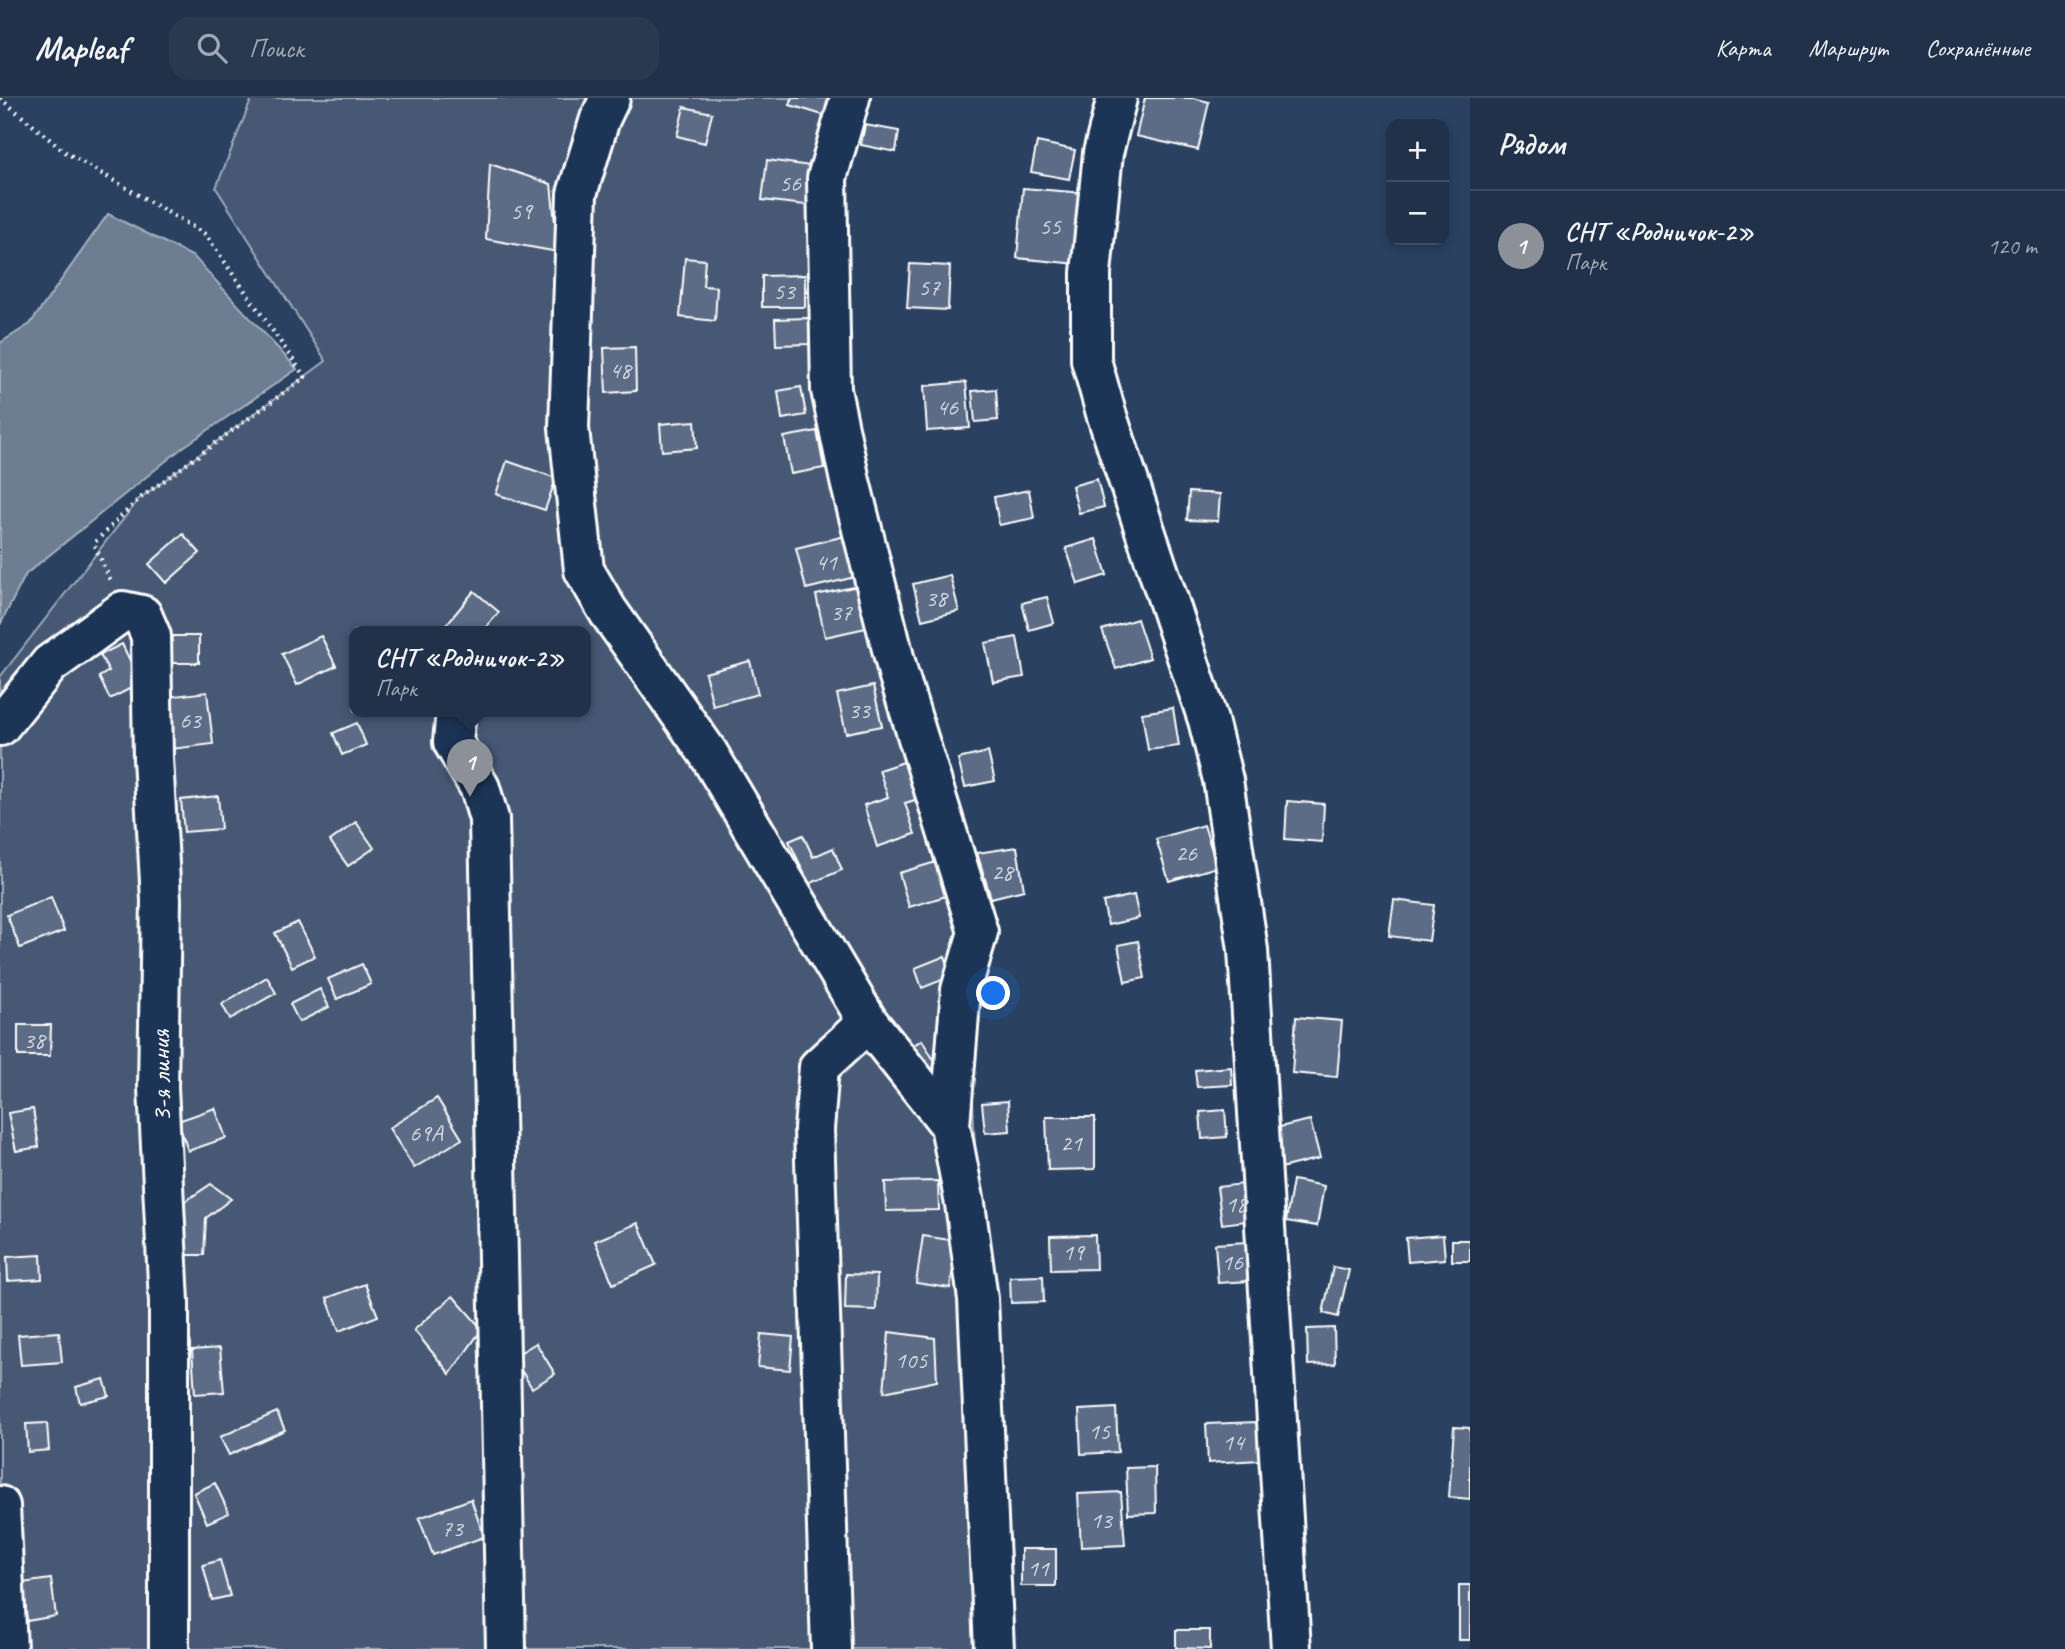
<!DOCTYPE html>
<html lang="ru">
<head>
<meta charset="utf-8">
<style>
	body { margin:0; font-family:Caveat,sans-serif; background:#283950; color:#f1f3f6 }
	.controls { position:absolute; right:21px; top:21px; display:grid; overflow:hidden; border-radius:14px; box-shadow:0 4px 10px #0003 }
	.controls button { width:63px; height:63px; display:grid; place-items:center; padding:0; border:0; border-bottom:2px solid #3d4c61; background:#203149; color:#f1f3f6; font:35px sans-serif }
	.you { position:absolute; left:994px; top:896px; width:24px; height:24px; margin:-18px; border:5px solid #fff; border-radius:50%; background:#1a73e8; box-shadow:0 0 0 10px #1a73e833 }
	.badge { display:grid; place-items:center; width:46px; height:46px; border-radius:50%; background:#8c9099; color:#fff; font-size:23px; font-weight:700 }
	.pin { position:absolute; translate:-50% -58px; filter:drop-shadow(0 2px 4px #0008) }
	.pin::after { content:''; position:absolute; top:37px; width:24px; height:21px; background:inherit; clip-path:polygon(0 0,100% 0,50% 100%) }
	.popup { position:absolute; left:349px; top:528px; width:242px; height:91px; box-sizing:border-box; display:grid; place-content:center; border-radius:14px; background:#203149; filter:drop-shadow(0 2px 5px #0005); font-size:23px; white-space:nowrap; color:#a2a9b4 }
	.popup b { font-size:26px; color:#f1f3f6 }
	.popup::after { content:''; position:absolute; left:50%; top:100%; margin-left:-14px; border:14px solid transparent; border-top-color:#203149 }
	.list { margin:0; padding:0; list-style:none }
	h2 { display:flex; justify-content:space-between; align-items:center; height:91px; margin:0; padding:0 28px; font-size:30px }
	h2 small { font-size:23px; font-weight:400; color:#a2a9b4 }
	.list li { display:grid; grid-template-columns:46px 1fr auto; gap:21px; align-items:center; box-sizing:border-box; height:112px; padding:0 28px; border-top:2px solid #3d4c61 }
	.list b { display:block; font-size:26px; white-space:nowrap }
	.list p { margin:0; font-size:23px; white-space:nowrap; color:#a2a9b4 }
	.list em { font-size:23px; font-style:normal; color:#a2a9b4 }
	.icon { flex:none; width:38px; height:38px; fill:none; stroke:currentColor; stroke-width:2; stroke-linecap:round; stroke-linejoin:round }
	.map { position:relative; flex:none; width:1470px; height:1551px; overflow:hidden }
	header { display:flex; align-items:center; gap:42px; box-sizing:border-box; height:98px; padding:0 35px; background:#203149; border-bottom:2px solid #3d4c61 }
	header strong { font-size:33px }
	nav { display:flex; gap:38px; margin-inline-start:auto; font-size:24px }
	.search { width:490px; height:63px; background:#283950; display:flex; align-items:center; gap:18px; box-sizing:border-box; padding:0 24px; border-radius:21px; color:#a2a9b4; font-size:26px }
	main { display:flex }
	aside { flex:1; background:#203149 }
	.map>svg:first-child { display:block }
	.green { fill:#465975; stroke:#a2acba; stroke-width:2; fill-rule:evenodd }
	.water { fill:#6d7d92; stroke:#a7b1be; stroke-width:2 }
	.building { fill:#5b6c86; stroke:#fff; stroke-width:2 }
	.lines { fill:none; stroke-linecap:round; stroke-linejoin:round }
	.minor-casing { stroke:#fff; stroke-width:44 }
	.path { stroke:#fff; stroke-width:4.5; stroke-dasharray:2 5; stroke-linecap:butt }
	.minor { stroke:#1d3557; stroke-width:38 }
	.labels { text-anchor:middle; stroke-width:5; stroke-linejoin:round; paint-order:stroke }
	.number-label { font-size:24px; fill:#d6dae1 }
	.street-label { font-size:28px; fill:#fff; stroke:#1d3557 }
</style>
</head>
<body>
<header>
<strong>Mapleaf</strong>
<div class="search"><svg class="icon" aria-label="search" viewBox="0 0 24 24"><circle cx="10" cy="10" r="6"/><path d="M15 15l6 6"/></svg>Поиск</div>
<nav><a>Карта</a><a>Маршрут</a><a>Сохранённые</a></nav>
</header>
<main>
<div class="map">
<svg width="1470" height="1551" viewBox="0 0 1470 1551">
	<rect width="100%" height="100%" fill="#2a4161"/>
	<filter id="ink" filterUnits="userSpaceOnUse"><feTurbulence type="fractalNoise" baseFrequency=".0143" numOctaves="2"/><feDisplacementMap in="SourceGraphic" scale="14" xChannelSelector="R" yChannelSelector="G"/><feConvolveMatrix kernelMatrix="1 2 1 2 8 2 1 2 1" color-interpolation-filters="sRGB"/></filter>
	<g filter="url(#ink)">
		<path class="green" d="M252,0H863L840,89L849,366L968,818L973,1003L995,1551H0V579L139,401L326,263L216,90ZM354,533H586V613H354Z"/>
		<polygon class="water" points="108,116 194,159 297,271 182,350 26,476 0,527 0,245 30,226"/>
		<g class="building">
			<polygon points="792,0 832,0 826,18 790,7"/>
			<polygon points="1145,0 1193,0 1209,4 1198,52 1136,38"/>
			<polygon points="684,9 712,15 705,45 677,38"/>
			<polygon points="865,27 899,33 896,54 861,47"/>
			<polygon points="1037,44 1075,52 1069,81 1031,74"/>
			<polygon points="767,62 818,69 814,108 762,102"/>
			<polygon points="490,66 551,86 558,154 486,141"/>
			<polygon points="1023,90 1084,95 1077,166 1017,160"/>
			<polygon points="685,160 705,162 703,188 717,189 715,223 680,219"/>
			<polygon points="910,166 950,168 948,212 907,210"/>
			<polygon points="805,177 805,209 762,209 762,178"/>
			<polygon points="809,220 810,246 776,247 775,221"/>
			<polygon points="635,249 636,293 606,295 604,250"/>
			<polygon points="966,284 970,330 927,333 924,288"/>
			<polygon points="801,289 806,317 782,321 778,293"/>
			<polygon points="996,291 998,322 975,324 972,293"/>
			<polygon points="695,323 697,350 662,353 660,326"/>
			<polygon points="817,333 824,370 791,376 784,339"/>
			<polygon points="507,363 556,380 545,412 496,396"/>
			<polygon points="1097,381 1104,409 1079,415 1072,388"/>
			<polygon points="1029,392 1034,420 999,427 994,399"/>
			<polygon points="1189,394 1220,396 1218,423 1187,422"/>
			<polygon points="183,436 200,455 166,485 149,466"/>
			<polygon points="845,438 855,479 806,491 796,450"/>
			<polygon points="1096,441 1107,477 1078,486 1066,450"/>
			<polygon points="950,477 959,513 922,522 913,486"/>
			<polygon points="858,488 866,530 825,539 816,497"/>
			<polygon points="474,493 499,514 483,533 441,533"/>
			<polygon points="1047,499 1054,525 1029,532 1022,505"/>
			<polygon points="1137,521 1150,560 1116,571 1102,532"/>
			<rect x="160" y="538" width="39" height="27"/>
			<polygon points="321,538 336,568 297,587 282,556"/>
			<polygon points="1017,539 1024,579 993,584 985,545"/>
			<polygon points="122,546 141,585 110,601 99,579 109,573 100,557"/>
			<polygon points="750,563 758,596 713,608 705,575"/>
			<polygon points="873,588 882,628 846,635 837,596"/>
			<polygon points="207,594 213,646 172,651 166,599"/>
			<polygon points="1173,610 1179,648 1148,652 1142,615"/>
			<polygon points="357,625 366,647 342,657 333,635"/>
			<polygon points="988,654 995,683 965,689 958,661"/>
			<polygon points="916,660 928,698 905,705 915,736 877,749 864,707 888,699 879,672"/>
			<polygon points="218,698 221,731 184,734 181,702"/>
			<polygon points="1287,703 1324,706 1322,744 1285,741"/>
			<polygon points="356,724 374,750 348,768 330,743"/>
			<polygon points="1204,727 1217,769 1169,783 1156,741"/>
			<polygon points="803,737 813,759 833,750 842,772 809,786 789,743"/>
			<polygon points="1017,749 1024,792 991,800 977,755"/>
			<polygon points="936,764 946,798 909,809 899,775"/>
			<polygon points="1134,797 1139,820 1108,827 1103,804"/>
			<polygon points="51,799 64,833 20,850 7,817"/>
			<polygon points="1394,802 1434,807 1429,843 1389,838"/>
			<polygon points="298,824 315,858 292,869 275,835"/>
			<polygon points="1138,843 1145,880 1125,884 1118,847"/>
			<polygon points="945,858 952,878 922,890 915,870"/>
			<polygon points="362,866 371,886 337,901 328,881"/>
			<polygon points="267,879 276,895 230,921 222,906"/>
			<polygon points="320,891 329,909 299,924 290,906"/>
			<polygon points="1296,919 1342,923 1337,979 1292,975"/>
			<polygon points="18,927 51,927 50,958 18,958"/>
			<polygon points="922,942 939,971 921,982 904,953"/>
			<polygon points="1231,969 1232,987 1197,989 1195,972"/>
			<polygon points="437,1000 462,1041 414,1070 389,1030"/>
			<polygon points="1008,1003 1010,1033 985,1035 982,1005"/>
			<polygon points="215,1010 226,1040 188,1053 178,1023"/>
			<polygon points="33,1011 39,1049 16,1053 8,1015"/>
			<polygon points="1225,1012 1227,1039 1202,1041 1200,1014"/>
			<polygon points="1046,1019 1095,1019 1095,1071 1048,1072"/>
			<polygon points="1310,1022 1320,1060 1281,1070 1271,1031"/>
			<polygon points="1293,1082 1324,1088 1317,1128 1286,1123"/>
			<polygon points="938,1083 939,1112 886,1113 885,1084"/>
			<polygon points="1251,1085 1255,1122 1222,1126 1217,1089"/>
			<polygon points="211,1086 231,1101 206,1120 204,1157 182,1157 181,1106"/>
			<polygon points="638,1125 656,1167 613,1186 595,1143"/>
			<polygon points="1095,1137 1096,1171 1051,1172 1050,1138"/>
			<polygon points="1443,1137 1445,1161 1408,1164 1406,1140"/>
			<polygon points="923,1138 957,1143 950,1190 916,1185"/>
			<rect x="1452" y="1142" width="18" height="21"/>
			<polygon points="1247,1144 1250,1183 1218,1185 1215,1146"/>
			<polygon points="41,1157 42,1181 8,1183 7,1159"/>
			<polygon points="1333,1169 1349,1172 1338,1219 1323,1215"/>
			<polygon points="846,1176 877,1177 876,1212 845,1211"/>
			<polygon points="1043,1178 1044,1204 1011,1205 1010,1179"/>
			<polygon points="365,1186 378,1218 339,1233 327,1200"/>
			<polygon points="453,1198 482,1231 450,1276 414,1232"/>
			<polygon points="1334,1230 1335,1266 1308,1267 1307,1231"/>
			<polygon points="59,1234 62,1264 21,1267 18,1237"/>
			<polygon points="889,1234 935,1240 937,1283 884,1294"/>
			<polygon points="761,1236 793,1239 790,1272 758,1269"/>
			<polygon points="536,1245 555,1276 532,1290 513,1259"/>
			<polygon points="220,1250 224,1294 195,1296 192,1252"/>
			<polygon points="104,1281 109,1298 80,1305 76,1289"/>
			<polygon points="1116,1310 1118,1354 1081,1356 1079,1312"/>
			<polygon points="277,1314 285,1332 229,1357 220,1339"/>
			<polygon points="1257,1324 1260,1362 1208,1365 1206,1326"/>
			<polygon points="47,1325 49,1352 28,1354 26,1326"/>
			<polygon points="1454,1329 1470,1330 1470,1401 1449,1399"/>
			<polygon points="1155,1369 1156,1415 1128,1416 1126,1370"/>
			<polygon points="215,1385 229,1415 207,1425 194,1395"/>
			<polygon points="1121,1394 1125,1447 1081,1449 1078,1396"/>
			<polygon points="471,1401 484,1439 433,1457 419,1420"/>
			<rect x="1021" y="1451" width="35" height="37"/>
			<polygon points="220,1462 230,1498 212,1502 203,1467"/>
			<polygon points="51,1481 56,1518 27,1523 22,1485"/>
			<rect x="1459" y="1487" width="11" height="55"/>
			<polygon points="1176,1532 1210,1532 1210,1551 1176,1550"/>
		</g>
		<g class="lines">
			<g class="minor-casing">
				<g id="minor">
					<polyline points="610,0 600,21 577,96 569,330 584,472 608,513 708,655 868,924 819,969 814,1031 831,1551"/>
					<polyline points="850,0 827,80 831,292 850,383 898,575 978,834 961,892 950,1027"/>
					<polyline points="1117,0 1103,55 1091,175 1091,262 1106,315 1208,622 1223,682 1248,852 1291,1551"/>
					<polyline points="456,613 453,644 480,690 489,721 506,1551"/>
					<polyline points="0,628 50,566 123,513 142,517 151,538 153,660 161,802 158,990 169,1204 169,1551"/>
					<polyline points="868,924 950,1027 965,1106 978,1201 994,1551"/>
					<polyline points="0,1408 7,1551"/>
				</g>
			</g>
			<polyline class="path" points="0,0 65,54 205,136 305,279 139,401 94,445 110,482"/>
			<use href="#minor" class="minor"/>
		</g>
	</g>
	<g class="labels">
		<g class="number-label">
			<text x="790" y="93">56</text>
			<text x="521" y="121">59</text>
			<text x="1050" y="136">55</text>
			<text x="929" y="197">57</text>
			<text x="784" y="201">53</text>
			<text x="620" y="280">48</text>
			<text x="947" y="317">46</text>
			<text x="826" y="472">41</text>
			<text x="936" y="508">38</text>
			<text x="841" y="522">37</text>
			<text x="859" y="620">33</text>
			<text x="190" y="630">63</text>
			<text x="1186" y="763">26</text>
			<text x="1002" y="782">28</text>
			<text x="34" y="950">38</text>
			<text x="426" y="1043">69А</text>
			<text x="1071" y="1053">21</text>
			<text x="1236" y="1114">18</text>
			<text x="1073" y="1162">19</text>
			<text x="1232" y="1172">16</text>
			<text x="911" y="1270">105</text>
			<text x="1099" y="1341">15</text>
			<text x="1233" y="1352">14</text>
			<text x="1101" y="1430">13</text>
			<text x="452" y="1438">73</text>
			<text x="1038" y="1478">11</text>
		</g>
		<g class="street-label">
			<text transform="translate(160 978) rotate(-91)" y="10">3-я линия</text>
		</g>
	</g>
</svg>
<div class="controls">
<button>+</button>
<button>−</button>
</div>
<div class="you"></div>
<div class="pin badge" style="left:470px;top:699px">1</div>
<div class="popup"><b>СНТ «Родничок-2»</b>Парк</div>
</div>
<aside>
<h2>Рядом<small></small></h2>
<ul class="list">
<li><span class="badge">1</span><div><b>СНТ «Родничок-2»</b><p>Парк</p></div><em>120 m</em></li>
</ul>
</aside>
</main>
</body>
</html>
